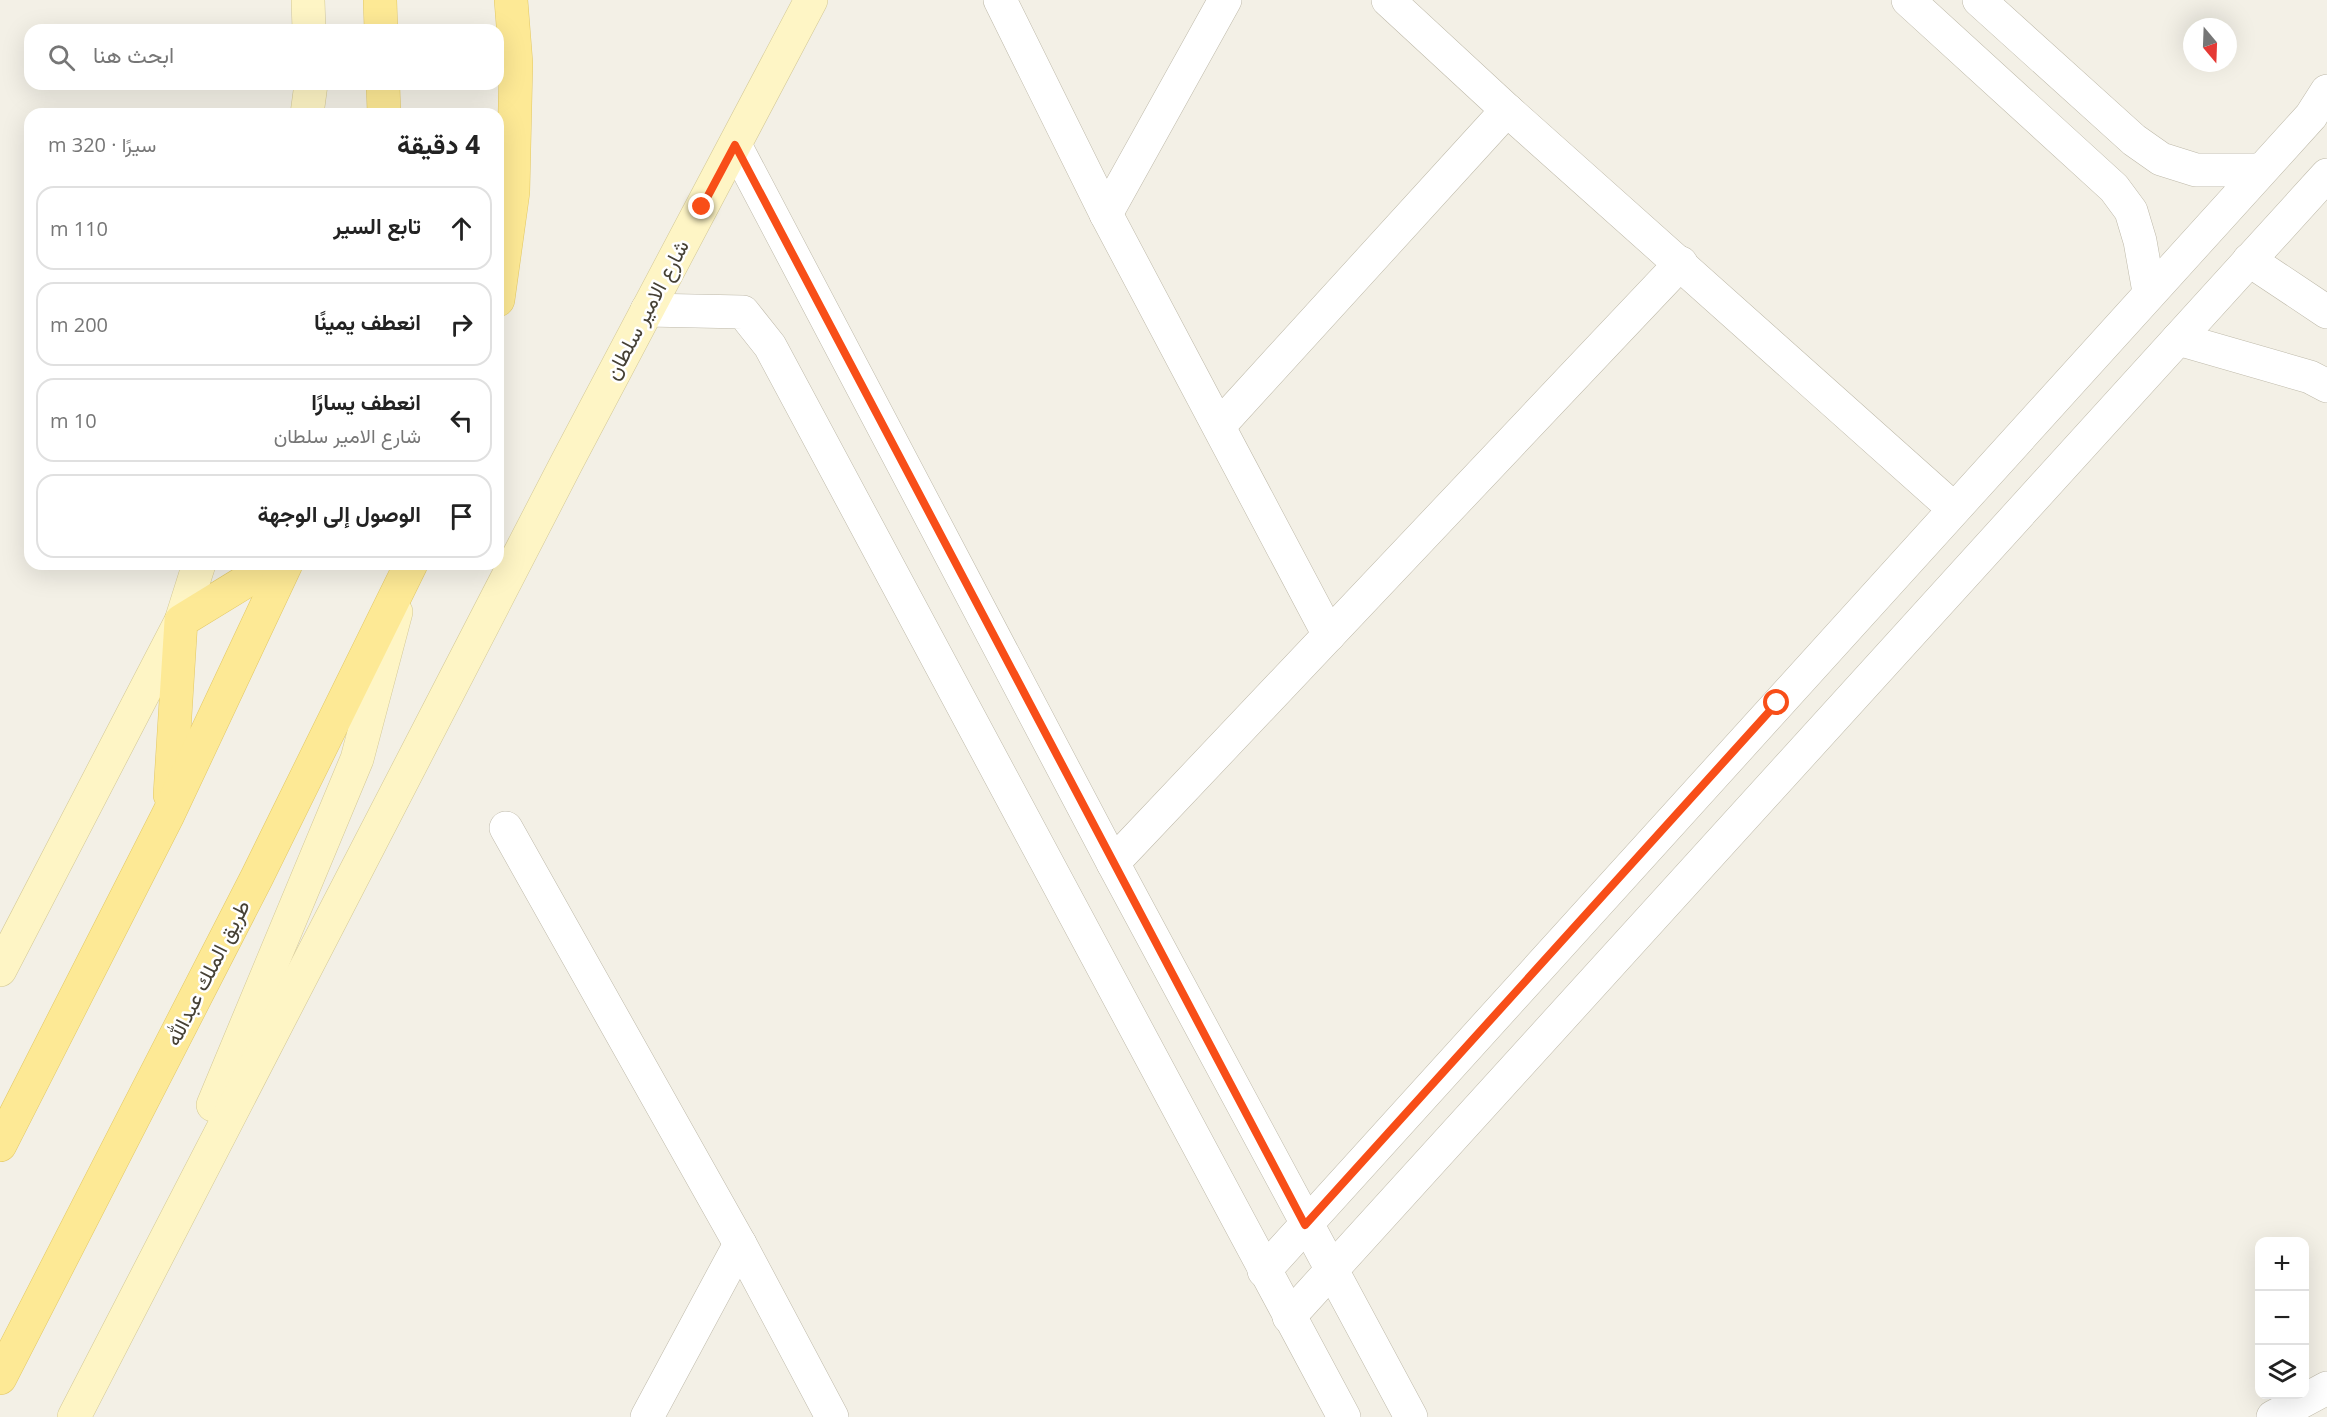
<!DOCTYPE html>
<html lang="ar">
<head>
<meta charset="utf-8">
<style>
	body { margin:0; font-family:"Open Sans",Vazirmatn,sans-serif; background:#f2f2f2; color:#222; direction:rtl }
	.controls { position:absolute; right:18px; bottom:18px; display:grid; overflow:hidden; border-radius:12px; box-shadow:0 6px 24px #0002 }
	.controls button { width:54px; height:54px; display:grid; place-items:center; padding:0; border:0; border-bottom:2px solid #e0e0e0; background:#fff; color:#222; font:30px sans-serif }
	.compass { position:absolute; left:2183px; top:18px; width:54px; height:54px; border-radius:50%; background:#fff; box-shadow:0 6px 24px #0002; rotate:161deg }
	.stop { position:absolute; width:18px; height:18px; margin:-14px; border:4px solid #f84e18; border-radius:50%; background:#fff }
	.stop.end { background:#f84e18; border-color:#fff; box-shadow:0 2px 6px #0008 }
	.list { margin:0; padding:0; list-style:none }
	h2 { display:flex; justify-content:space-between; align-items:center; height:78px; margin:0; padding:0 24px; font-size:26px }
	h2 small { font-size:20px; font-weight:400; color:#767676 }
	.list li { display:grid; grid-template-columns:39px 1fr auto; gap:18px; align-items:center; box-sizing:border-box; height:84px; margin:0 12px 12px; padding:0 12px; border:2px solid #e0e0e0; border-radius:18px }
	.list b { display:block; font-size:22px; white-space:nowrap }
	.list p { margin:0; font-size:20px; white-space:nowrap; color:#767676 }
	.list em { font-size:20px; font-style:normal; color:#767676 }
	.icon { flex:none; width:33px; height:33px; fill:none; stroke:currentColor; stroke-width:2; stroke-linecap:round; stroke-linejoin:round }
	.map { position:relative; flex:none; width:2327px; height:1417px; overflow:hidden; direction:ltr }
	.search { position:absolute; background:#fff; box-shadow:0 6px 24px #0002; left:24px; top:24px; width:480px; height:66px; display:flex; align-items:center; gap:15px; box-sizing:border-box; padding:0 21px; border-radius:18px; color:#767676; font-size:22px }
	.panel { position:absolute; background:#fff; box-shadow:0 6px 24px #0002; left:24px; top:108px; width:480px; height:462px; border-radius:18px; direction:rtl }
	.map>svg:first-child { display:block }
	.lines { fill:none; stroke-linecap:round; stroke-linejoin:round }
	.street-casing { stroke:#beb9a9; stroke-width:34 }
	.secondary-casing { stroke:#d3c896; stroke-width:34 }
	.primary-casing { stroke:#e2c865; stroke-width:34 }
	.street { stroke:#fff; stroke-width:33 }
	.secondary { stroke:#fef5c5; stroke-width:33 }
	.primary { stroke:#fde995; stroke-width:33 }
	.route { stroke:#f84e18; stroke-width:8 }
	.labels { text-anchor:middle; stroke-width:5; stroke-linejoin:round; paint-order:stroke }
	.street-label { font-size:21px; fill:#464135; stroke:#fff }
</style>
</head>
<body>
<div class="map">
<svg width="2327" height="1417" viewBox="0 0 2327 1417">
	<rect width="100%" height="100%" fill="#f3f0e6"/>
	<g class="lines">
		<g class="street-casing">
			<g id="street">
				<polyline points="1000,0 1106,214 1329,635"/>
				<polyline points="1388,0 1507,110 1953,508"/>
				<polyline points="1908,0 2114,188 2131,211 2140,241 2149,292"/>
				<polyline points="1979,0 2134,140 2161,159 2196,170 2261,170"/>
				<polyline points="735,145 1113,863 1411,1417"/>
				<polyline points="1106,214 1225,0"/>
				<polyline points="2249,260 2327,312"/>
				<polyline points="647,310 743,312 770,346 1344,1417"/>
				<polyline points="2178,339 2310,377 2327,386"/>
				<polyline points="1219,426 1507,110"/>
				<polyline points="506,828 740,1244 832,1417"/>
				<polyline points="1113,863 1681,263"/>
				<polyline points="1264,1271 2311,116 2327,91"/>
				<polyline points="1289,1317 2327,175"/>
				<polyline points="647,1417 740,1244"/>
				<polyline points="2273,1417 2327,1388"/>
			</g>
		</g>
		<g class="secondary-casing">
			<g id="secondary">
				<polyline points="308,0 309,30"/>
				<polyline points="307,114 311,84"/>
				<polyline points="0,970 181,621 199,564"/>
				<polyline points="213,1105 357,759 396,612"/>
				<polyline points="74,1417 567,462 811,0"/>
			</g>
		</g>
		<g class="primary-casing">
			<g id="primary">
				<polyline points="380,0 381,30"/>
				<polyline points="383,84 384,114"/>
				<polyline points="498,300 513,192 516,63 511,0"/>
				<polyline points="170,795 181,621 274,564"/>
				<polyline points="0,1145 168,815 286,564"/>
				<polyline points="0,1378 257,877 411,564"/>
			</g>
		</g>
		<use href="#street" class="street"/>
		<use href="#secondary" class="secondary"/>
		<use href="#primary" class="primary"/>
	</g>
	<g class="lines">
		<polyline class="route" points="702,207 735,145 1305,1225 1777,703"/>
	</g>
	<g class="labels">
		<g class="street-label">
			<text transform="translate(647 310) rotate(-62)" y="7">شارع الامير سلطان</text>
			<text transform="translate(208 973) rotate(-63)" y="7">طريق الملك عبدالله</text>
		</g>
	</g>
</svg>
<div class="controls">
<button>+</button>
<button>−</button>
<button><svg class="icon" aria-label="layers" viewBox="0 0 24 24"><path d="M12 4l9 5-9 5-9-5zM3 14l9 5 9-5"/></svg></button>
</div>
<svg class="compass" viewBox="-18 -18 36 36"><path d="M0-13l5 13h-10z" fill="#e53935"/><path d="M0 13l5-13h-10z" fill="#767676"/></svg>
<div class="stop" style="left:1777px;top:703px"></div>
<div class="stop end" style="left:702px;top:207px"></div>
<div class="search"><svg class="icon" aria-label="search" viewBox="0 0 24 24"><circle cx="10" cy="10" r="6"/><path d="M15 15l6 6"/></svg>ابحث هنا</div>
<section class="panel">
<h2>4 دقيقة<small>سيرًا · 320 m</small></h2>
<ul class="list">
<li><svg class="icon" aria-label="ahead" viewBox="0 0 24 24"><path d="M12 20V5M6 11l6-6 6 6"/></svg><div><b>تابع السير</b></div><em>110 m</em></li>
<li><svg class="icon" aria-label="right" viewBox="0 0 24 24"><path d="M7 20v-9h11M14 6l5 5-5 5"/></svg><div><b>انعطف يمينًا</b></div><em>200 m</em></li>
<li><svg class="icon" aria-label="left" viewBox="0 0 24 24"><path d="M17 20v-9H6M10 6l-5 5 5 5"/></svg><div><b>انعطف يسارًا</b><p>شارع الامير سلطان</p></div><em>10 m</em></li>
<li><svg class="icon" aria-label="arrive" viewBox="0 0 24 24"><path d="M6 21V4h12l-3 4 3 4H6"/></svg><div><b>الوصول إلى الوجهة</b></div></li>
</ul>
</section>
</div>
</body>
</html>
